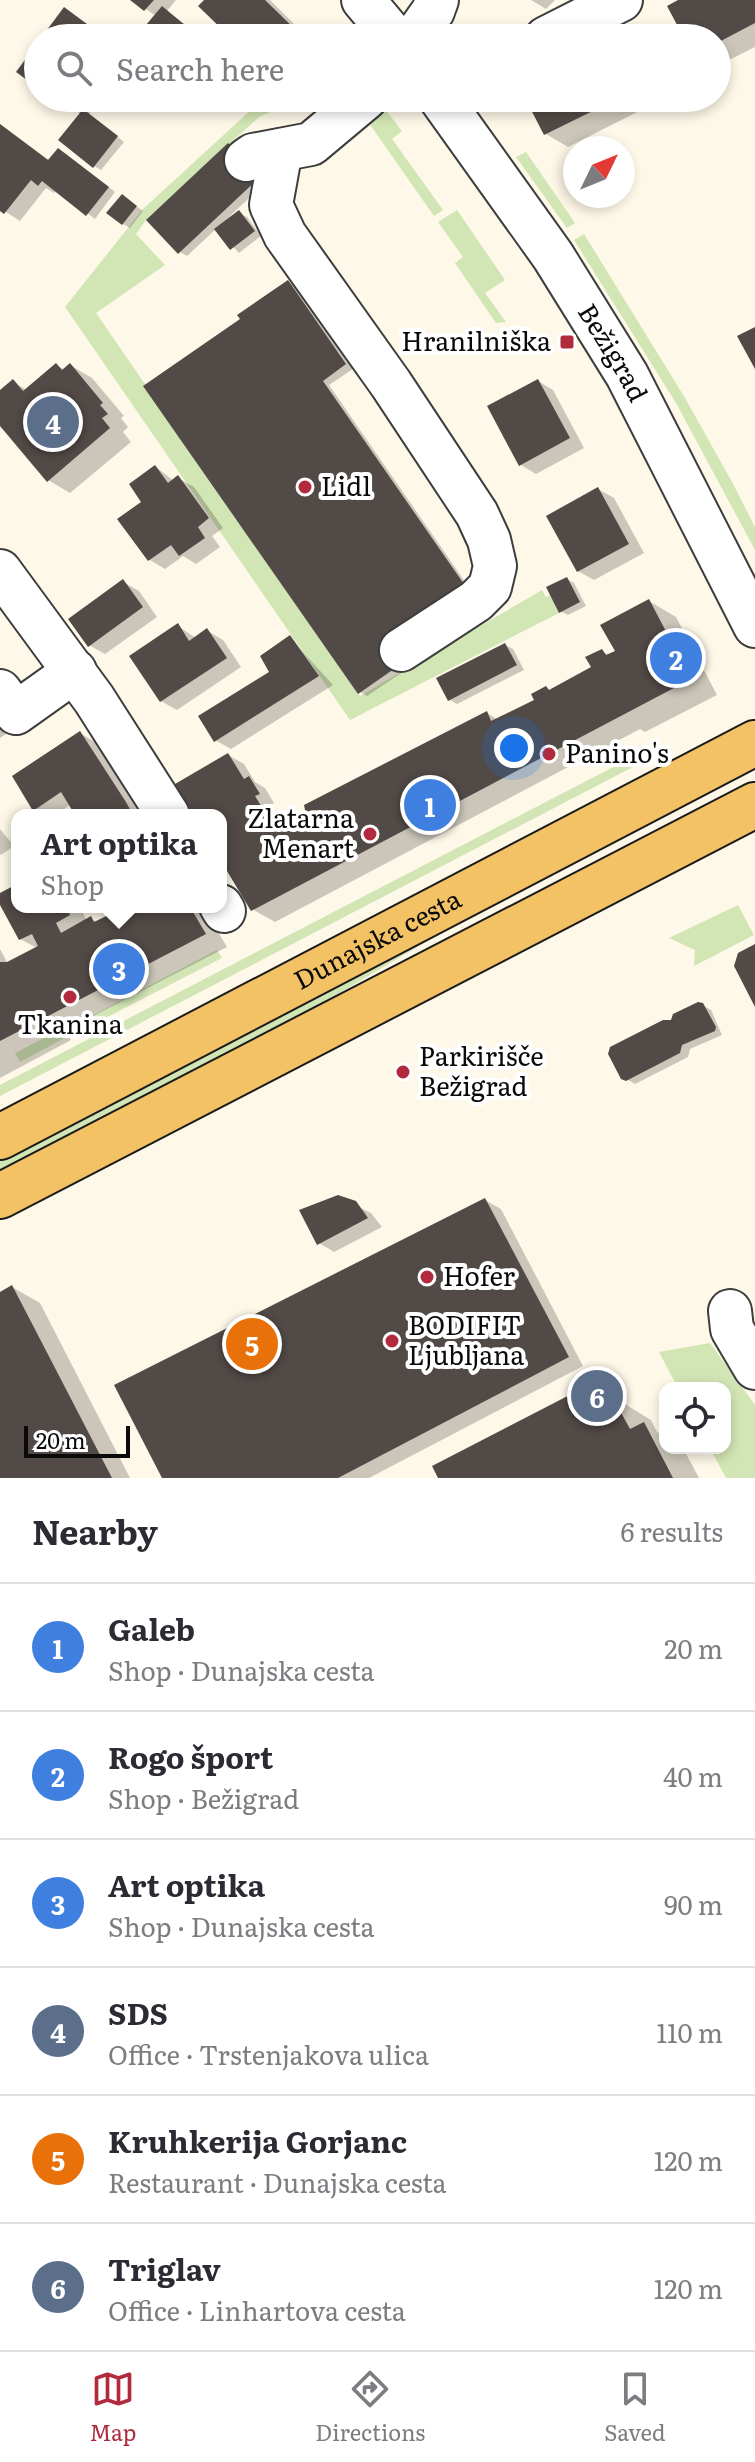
<!DOCTYPE html>
<html lang="en">
<head>
<meta charset="utf-8">
<style>
	body { margin:0; font-family:Literata,serif; background:#f2f2f3; color:#2b2b33 }
	.controls { position:absolute; right:24px; bottom:24px; display:grid; overflow:hidden; border-radius:16px; box-shadow:0 4px 12px #0003 }
	.controls button { width:72px; height:72px; display:grid; place-items:center; padding:0; border:0; border-bottom:2px solid #e1e1e2; background:#fff; color:#2b2b33; font:40px sans-serif }
	.compass { position:absolute; left:563px; top:136px; width:72px; height:72px; border-radius:50%; background:#fff; box-shadow:0 4px 12px #0003; rotate:47deg }
	.scale { position:absolute; left:24px; bottom:20px; width:106px; box-sizing:border-box; padding-left:8px; border:4px solid #0a0a0a; border-top:0; font-size:22px; line-height:28px; white-space:nowrap; color:#0a0a0a; -webkit-text-stroke:6px #fff; paint-order:stroke }
	.you { position:absolute; left:514px; top:748px; width:28px; height:28px; margin:-20px; border:6px solid #fff; border-radius:50%; background:#1a73e8; box-shadow:0 0 0 12px #1a73e833 }
	.badge { display:grid; place-items:center; width:52px; height:52px; border-radius:50%; background:#b22a3d; color:#fff; font-size:26px; font-weight:700 }
	.pin { position:absolute; translate:-50% -50%; border:4px solid #fff; box-shadow:0 2px 8px #0006 }
	.popup { position:absolute; left:11px; top:809px; width:216px; height:104px; box-sizing:border-box; display:grid; place-content:center; border-radius:16px; background:#fff; filter:drop-shadow(0 2px 6px #0005); font-size:26px; white-space:nowrap; color:#7c7c81 }
	.popup b { font-size:30px; color:#2b2b33 }
	.popup::after { content:''; position:absolute; left:50%; top:100%; margin-left:-16px; border:16px solid transparent; border-top-color:#fff }
	.list { margin:0; padding:0; list-style:none }
	h2 { display:flex; justify-content:space-between; align-items:center; height:104px; margin:0; padding:0 32px; font-size:34px }
	h2 small { font-size:26px; font-weight:400; color:#7c7c81 }
	.list li { display:grid; grid-template-columns:52px 1fr auto; gap:24px; align-items:center; box-sizing:border-box; height:128px; padding:0 32px; border-top:2px solid #e1e1e2 }
	.list b { display:block; font-size:30px; white-space:nowrap }
	.list p { margin:0; font-size:26px; white-space:nowrap; color:#7c7c81 }
	.list em { font-size:26px; font-style:normal; color:#7c7c81 }
	.icon { flex:none; width:44px; height:44px; fill:none; stroke:currentColor; stroke-width:2; stroke-linecap:round; stroke-linejoin:round }
	.map { position:relative; flex:none; width:755px; height:1478px; overflow:hidden }
	.search { position:absolute; background:#fff; box-shadow:0 4px 12px #0003; left:24px; right:24px; top:24px; height:88px; display:flex; align-items:center; gap:20px; box-sizing:border-box; padding:0 28px; border-radius:44px; color:#7c7c81; font-size:30px }
	.sheet { height:872px; background:#fff }
	nav { display:flex; justify-content:space-around; align-items:center; box-sizing:border-box; height:112px; border-top:2px solid #e1e1e2; background:#fff; font-size:22px; color:#7c7c81 }
	nav a { display:grid; justify-items:center; gap:4px }
	nav .on { color:#b22a3d }
	.map>svg:first-child { display:block }
	.green { fill:#d2e5b4 }
	.shadow { fill:#0003 }
	.building { fill:#524a47 }
	.lines { fill:none; stroke-linecap:round; stroke-linejoin:round }
	.minor-casing { stroke:#3d3d3d; stroke-width:46 }
	.major-casing { stroke:#1b1b1b; stroke-width:48 }
	.minor { stroke:#fff; stroke-width:42 }
	.major { stroke:#f2c264; stroke-width:44 }
	.poi-dot { fill:#b22a3d; stroke:#fff; stroke-width:3 }
	.labels { text-anchor:middle; stroke-width:8; stroke-linejoin:round; paint-order:stroke }
	.poi-label { font-size:26px; fill:#0a0a0a; stroke:#fff; text-anchor:start }
	.street-label { font-size:26px; fill:#0a0a0a; stroke:#fff }
</style>
</head>
<body>
<div class="map">
<svg width="755" height="1478" viewBox="0 0 755 1478">
	<rect width="100%" height="100%" fill="#fef8e8"/>
	<g class="green">
		<polygon points="264,98 301,98 259,117 146,220 136,234 165,265 96,313 360,696 542,590 546,597 550,595 559,613 350,720 65,307 143,209"/>
		<polygon points="381,104 402,131 392,139 443,210 434,216 364,116"/>
		<polygon points="526,152 575,223 567,228 516,157"/>
		<polygon points="457,210 505,280 485,293 506,322 496,323 455,263 463,257 438,222"/>
		<polygon points="584,234 685,398 732,482 755,527 755,550 676,403 574,240"/>
		<polygon points="650,748 656,749 654,756 0,1096 0,1085"/>
		<polygon points="738,905 754,935 694,966 695,950 669,938"/>
		<polygon points="438,927 441,933 302,1015 0,1173 0,1155"/>
		<polygon points="217,950 222,958 90,1026 86,1019"/>
		<polygon points="71,1024 76,1032 20,1062 15,1053"/>
		<polygon points="710,1343 755,1405 755,1478 726,1478 710,1448 725,1448 725,1388 678,1388 659,1352"/>
	</g>
	<g class="shadow">
		<polygon points="133,0 176,0 167,11 203,38 138,38 156,16"/>
		<polygon points="207,0 270,0 308,38 234,38 201,6"/>
		<polygon points="531,0 555,0 546,9"/>
		<polygon points="682,0 755,0 755,47 717,66 717,38 687,38"/>
		<polygon points="55,98 100,98 89,114 124,142 101,170 94,166 81,114"/>
		<polygon points="527,98 665,98 568,147 546,134"/>
		<polygon points="0,124 50,161 66,154 115,192 95,219 57,190 54,193 46,188 20,221 0,208"/>
		<polygon points="236,149 267,181 229,217 231,219 239,213 247,217 261,236 239,253 216,229 187,256 180,252"/>
		<polygon points="123,196 143,211 130,228 123,224"/>
		<polygon points="288,282 295,286 353,369 329,385 472,592 410,667 367,696 360,692"/>
		<polygon points="56,365 65,370 70,365 92,378 124,416 121,418 128,427 123,432 131,442 70,493 48,480 0,423 0,393 13,382 27,390"/>
		<polygon points="538,381 553,390 584,448 536,474 521,465"/>
		<polygon points="156,467 174,481 178,478 194,487 223,528 212,536 220,547 196,564 183,556 165,569 150,560 144,502"/>
		<polygon points="598,489 614,498 644,553 594,580 578,571"/>
		<polygon points="567,579 574,583 586,606 568,615 560,611"/>
		<polygon points="123,582 139,591 157,617 105,654 89,645"/>
		<polygon points="649,601 676,617 717,695 645,732 640,729 275,922 252,909 221,857 221,815 196,815 228,755 244,764 255,782 265,788 274,803 269,806 281,825 487,713 498,720 537,701 546,688 551,691 593,668 602,651 610,656 618,651"/>
		<polygon points="178,626 196,638 208,631 223,640 241,667 177,710 161,701"/>
		<polygon points="290,638 333,685 231,749 215,740 272,673"/>
		<polygon points="505,645 513,649 524,670 457,704 450,700"/>
		<polygon points="0,719 9,732 0,738"/>
		<polygon points="80,733 95,742 141,815 78,815 70,805 55,815 44,815 35,810"/>
		<polygon points="0,829 14,846 1,855 0,854"/>
		<polygon points="17,886 17,907 80,907 87,921 91,919 98,922 129,907 203,907 227,947 66,1030 71,1040 0,1078 0,949 8,964 37,948 20,939 0,901 0,895"/>
		<polygon points="702,1005 711,1010 722,1035 690,1049 688,1057 635,1084 623,1077 673,1022"/>
		<polygon points="338,1197 371,1213 382,1227 334,1252 319,1243 302,1211"/>
		<polygon points="485,1200 501,1209 583,1366 369,1478 164,1478"/>
		<polygon points="12,1287 40,1303 130,1478 0,1478 0,1293"/>
		<polygon points="597,1387 651,1420 657,1432 665,1436 665,1448 683,1448 699,1478 440,1478"/>
	</g>
	<g class="building">
		<polygon points="130,0 154,0 144,11"/>
		<polygon points="204,0 265,0 302,36 231,38 198,6"/>
		<polygon points="678,0 755,0 755,23 717,43 717,38 684,38 667,6"/>
		<polygon points="162,6 198,36 196,38 135,38"/>
		<polygon points="64,7 106,38 41,38"/>
		<polygon points="624,28 630,38 606,38"/>
		<polygon points="38,42 38,88 16,72"/>
		<polygon points="52,98 79,98 73,106 68,102 64,107"/>
		<polygon points="525,98 619,98 544,135"/>
		<polygon points="83,109 118,136 93,168 58,140"/>
		<polygon points="0,124 48,160 58,148 109,187 86,216 42,181 38,186 31,180 4,214 0,211"/>
		<polygon points="228,143 261,176 178,254 146,220"/>
		<polygon points="122,194 137,206 122,225 106,213"/>
		<polygon points="239,210 255,231 230,250 214,229"/>
		<polygon points="288,280 346,364 323,381 466,587 404,662 358,694 143,386 240,319 237,315"/>
		<polygon points="755,327 755,369 737,336"/>
		<polygon points="56,363 62,370 70,363 103,403 100,405 108,414 102,418 110,428 47,482 0,426 0,390 13,379 23,391"/>
		<polygon points="538,379 570,438 519,466 487,406"/>
		<polygon points="155,465 168,483 178,475 209,518 198,527 205,538 179,556 171,545 148,561 117,519 141,502 129,484"/>
		<polygon points="598,487 629,544 577,572 546,516"/>
		<polygon points="567,577 580,602 559,613 546,587"/>
		<polygon points="123,579 143,607 88,647 68,619"/>
		<polygon points="649,599 691,679 251,911 221,861 221,815 194,815 175,784 228,753 244,779 249,776 260,794 255,796 274,827 305,810 304,805 487,711 491,721 534,700 531,694 546,686 549,690 591,667 585,657 602,649 606,655 615,651 600,625"/>
		<polygon points="178,623 189,641 207,628 227,658 160,702 129,656"/>
		<polygon points="290,635 319,676 214,742 198,716 269,672 260,656"/>
		<polygon points="505,643 517,665 448,701 436,678"/>
		<polygon points="80,731 126,802 133,815 75,815 61,792 33,811 12,776"/>
		<polygon points="17,884 17,907 66,907 70,915 56,923 61,933 91,916 94,922 125,907 190,907 206,934 0,1041 0,962 7,962 38,946 32,934 19,940 0,905 0,893"/>
		<polygon points="755,944 755,1007 734,966 738,953"/>
		<polygon points="698,1002 703,1003 716,1027 715,1031 682,1045 680,1053 626,1081 621,1079 608,1054 610,1047 663,1020 671,1020 673,1014"/>
		<polygon points="338,1195 356,1201 368,1218 317,1245 299,1210"/>
		<polygon points="485,1198 569,1357 338,1478 162,1478 114,1385"/>
		<polygon points="12,1285 112,1478 0,1478 0,1292"/>
		<polygon points="598,1385 612,1396 630,1429 644,1422 673,1478 438,1478 432,1466 587,1386"/>
	</g>
	<g class="lines">
		<g class="minor-casing">
			<g id="minor">
				<polyline points="363,0 395,38"/>
				<polyline points="414,38 433,11 437,0"/>
				<polyline points="546,38 621,0"/>
				<path id="s1" d="M440,98L553,256L627,375L755,626"/>
				<polyline points="281,150 271,205 285,235 391,384 477,514 489,540 495,566 490,587 476,601 401,650"/>
				<polyline points="246,160 253,155 311,144 366,98"/>
				<polyline points="0,571 94,699 168,815"/>
				<polyline points="0,691 16,713 75,671"/>
				<polyline points="221,906 224,911"/>
				<polyline points="730,1311 732,1329 755,1368"/>
			</g>
		</g>
		<g class="major-casing">
			<g id="major">
				<path id="s2" d="M0,1137L755,743"/>
				<polyline points="0,1196 755,805"/>
			</g>
		</g>
		<use href="#minor" class="minor"/>
		<use href="#major" class="major"/>
	</g>
	<g class="poi-dot">
		<rect x="559" y="334" width="16" height="16" rx="4"/>
		<circle cx="305" cy="487" r="8"/>
		<circle cx="549" cy="754" r="8"/>
		<circle cx="370" cy="834" r="8"/>
		<circle cx="70" cy="997" r="8"/>
		<circle cx="403" cy="1072" r="8"/>
		<circle cx="427" cy="1277" r="8"/>
		<circle cx="392" cy="1341" r="8"/>
	</g>
	<g class="labels">
		<g class="poi-label">
			<text x="551" y="351" text-anchor="end">Hranilniška</text>
			<text x="321" y="496">Lidl</text>
			<text x="565" y="763">Panino's</text>
			<text x="354" y="828" text-anchor="end">Zlatarna<tspan x="354" dy="30">Menart</tspan></text>
			<text x="70" y="1034" text-anchor="middle">Tkanina</text>
			<text x="419" y="1066">Parkirišče<tspan x="419" dy="30">Bežigrad</tspan></text>
			<text x="443" y="1286">Hofer</text>
			<text x="408" y="1335">BODIFIT<tspan x="408" dy="30">Ljubljana</tspan></text>
		</g>
		<g class="street-label">
			<text dy="9" stroke="none"><textPath href="#s1" startOffset="308">Bežigrad</textPath></text>
			<text dy="9" stroke="none"><textPath href="#s2" startOffset="426">Dunajska cesta</textPath></text>
		</g>
	</g>
</svg>
<div class="controls">
<button><svg class="icon" aria-label="locate" viewBox="0 0 24 24"><circle cx="12" cy="12" r="6"/><path d="M12 2v4M12 18v4M2 12h4M18 12h4"/></svg></button>
</div>
<svg class="compass" viewBox="-18 -18 36 36"><path d="M0-13l5 13h-10z" fill="#e53935"/><path d="M0 13l5-13h-10z" fill="#7c7c81"/></svg>
<div class="scale">20 m</div>
<div class="you"></div>
<div class="pin badge" style="left:430px;top:805px;background:#3f7fe0">1</div>
<div class="pin badge" style="left:676px;top:658px;background:#3f7fe0">2</div>
<div class="pin badge" style="left:119px;top:969px;background:#3f7fe0">3</div>
<div class="popup"><b>Art optika</b>Shop</div>
<div class="pin badge" style="left:53px;top:422px;background:#5c6f8a">4</div>
<div class="pin badge" style="left:252px;top:1344px;background:#e8710a">5</div>
<div class="pin badge" style="left:597px;top:1396px;background:#5c6f8a">6</div>
<div class="search"><svg class="icon" aria-label="search" viewBox="0 0 24 24"><circle cx="10" cy="10" r="6"/><path d="M15 15l6 6"/></svg>Search here</div>
</div>
<section class="sheet">
<h2>Nearby<small>6 results</small></h2>
<ul class="list">
<li><span class="badge" style="background:#3f7fe0">1</span><div><b>Galeb</b><p>Shop · Dunajska cesta</p></div><em>20 m</em></li>
<li><span class="badge" style="background:#3f7fe0">2</span><div><b>Rogo šport</b><p>Shop · Bežigrad</p></div><em>40 m</em></li>
<li><span class="badge" style="background:#3f7fe0">3</span><div><b>Art optika</b><p>Shop · Dunajska cesta</p></div><em>90 m</em></li>
<li><span class="badge" style="background:#5c6f8a">4</span><div><b>SDS</b><p>Office · Trstenjakova ulica</p></div><em>110 m</em></li>
<li><span class="badge" style="background:#e8710a">5</span><div><b>Kruhkerija Gorjanc</b><p>Restaurant · Dunajska cesta</p></div><em>120 m</em></li>
<li><span class="badge" style="background:#5c6f8a">6</span><div><b>Triglav</b><p>Office · Linhartova cesta</p></div><em>120 m</em></li>
</ul>
</section>
<nav>
<a class="on"><svg class="icon" aria-label="map" viewBox="0 0 24 24"><path d="M3 6l6-2 6 2 6-2v14l-6 2-6-2-6 2zM9 4v14M15 6v14"/></svg>Map</a>
<a><svg class="icon" aria-label="directions" viewBox="0 0 24 24"><path d="M12 3l9 9-9 9-9-9zM9 14v-3h6M13 9l2 2-2 2"/></svg>Directions</a>
<a><svg class="icon" aria-label="saved" viewBox="0 0 24 24"><path d="M7 4h10v16l-5-4-5 4z"/></svg>Saved</a>
</nav>
</body>
</html>
